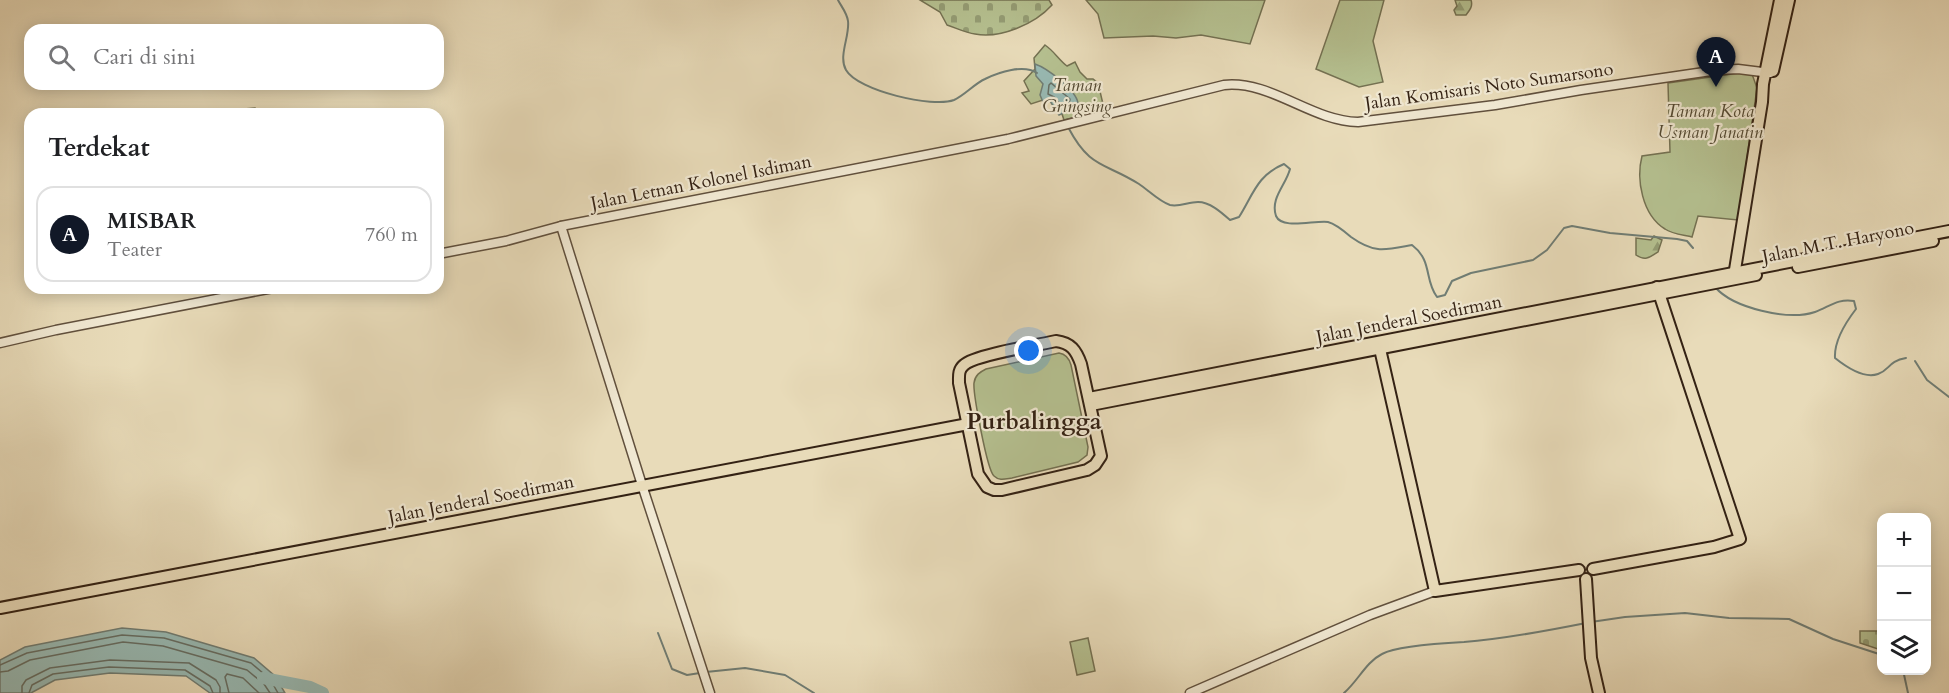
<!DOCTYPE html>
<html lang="id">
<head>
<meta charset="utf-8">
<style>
	body { margin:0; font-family:Cardo,serif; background:#f2f2f2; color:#202124 }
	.controls { position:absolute; right:18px; bottom:18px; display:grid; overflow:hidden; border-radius:12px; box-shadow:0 3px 15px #0003 }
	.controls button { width:54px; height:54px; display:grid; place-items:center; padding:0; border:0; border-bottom:2px solid #e0e0e0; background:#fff; color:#202124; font:30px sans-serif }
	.you { position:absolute; left:1029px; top:351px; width:21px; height:21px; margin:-15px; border:4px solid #fff; border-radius:50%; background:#1a73e8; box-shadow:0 0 0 9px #1a73e833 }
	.badge { display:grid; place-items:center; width:39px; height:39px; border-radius:50%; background:#111827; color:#fff; font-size:20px; font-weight:700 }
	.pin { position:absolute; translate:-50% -50px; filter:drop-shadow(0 2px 3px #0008) }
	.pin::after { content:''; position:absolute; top:32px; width:21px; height:18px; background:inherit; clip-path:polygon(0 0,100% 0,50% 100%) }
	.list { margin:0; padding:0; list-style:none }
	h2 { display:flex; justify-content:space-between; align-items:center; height:78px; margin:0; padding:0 24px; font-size:26px }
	h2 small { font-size:20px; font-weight:400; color:#757577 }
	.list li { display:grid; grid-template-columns:39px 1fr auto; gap:18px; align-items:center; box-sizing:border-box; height:96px; margin:0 12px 12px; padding:0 12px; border:2px solid #e0e0e0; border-radius:18px }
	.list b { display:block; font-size:22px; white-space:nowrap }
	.list p { margin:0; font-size:20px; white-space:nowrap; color:#757577 }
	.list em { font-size:20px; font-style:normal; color:#757577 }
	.icon { flex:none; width:33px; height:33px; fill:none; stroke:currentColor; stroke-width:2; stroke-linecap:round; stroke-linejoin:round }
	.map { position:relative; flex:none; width:1949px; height:693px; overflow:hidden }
	.search { position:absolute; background:#fff; box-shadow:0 3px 15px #0003; left:24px; top:24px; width:420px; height:66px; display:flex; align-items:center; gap:15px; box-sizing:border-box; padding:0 21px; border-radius:18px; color:#757577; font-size:22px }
	.panel { position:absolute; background:#fff; box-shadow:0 3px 15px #0003; left:24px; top:108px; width:420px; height:186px; border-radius:18px }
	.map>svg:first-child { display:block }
	.forest { fill:url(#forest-firs); stroke:#747152; stroke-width:1.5 }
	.cemetery { fill:url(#cemetery-stones); stroke:#747152; stroke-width:1.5 }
	.park { fill:#b5c090; stroke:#747152; stroke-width:1.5 }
	.water { fill:#98bab4; stroke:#707d74; stroke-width:1.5 }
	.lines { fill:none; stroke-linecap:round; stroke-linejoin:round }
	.shore { stroke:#666e64; stroke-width:1.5 }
	.stream { stroke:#707d74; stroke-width:2 }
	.river { stroke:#98bab4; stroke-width:12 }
	.minor-casing { stroke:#61503d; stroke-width:11 }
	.major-casing { stroke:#342214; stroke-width:14 }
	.minor { stroke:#f0e8d2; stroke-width:8 }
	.major { stroke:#e8dbb9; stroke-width:10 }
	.labels { text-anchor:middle; stroke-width:4.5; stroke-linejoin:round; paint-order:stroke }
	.park-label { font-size:18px; font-style:italic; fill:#544a33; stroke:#f0e8d2 }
	.street-label { font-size:18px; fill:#342214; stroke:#f0e8d2 }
	.district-label { font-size:24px; font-weight:bold; fill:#342214; stroke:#f0e8d2 }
</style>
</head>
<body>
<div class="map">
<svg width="1949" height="693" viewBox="0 0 1949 693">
	<defs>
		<pattern id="forest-firs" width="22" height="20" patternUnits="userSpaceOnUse" patternTransform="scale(1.5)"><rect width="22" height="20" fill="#b5c090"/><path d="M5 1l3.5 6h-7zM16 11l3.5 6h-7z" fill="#949c74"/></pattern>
		<pattern id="cemetery-stones" width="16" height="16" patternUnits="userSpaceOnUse" patternTransform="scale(1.5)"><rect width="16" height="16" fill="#b5c090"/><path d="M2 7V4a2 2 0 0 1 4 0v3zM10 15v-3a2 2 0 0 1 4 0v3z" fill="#949c74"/></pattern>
	</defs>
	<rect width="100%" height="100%" fill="#e8dbb9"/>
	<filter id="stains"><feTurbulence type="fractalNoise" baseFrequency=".00333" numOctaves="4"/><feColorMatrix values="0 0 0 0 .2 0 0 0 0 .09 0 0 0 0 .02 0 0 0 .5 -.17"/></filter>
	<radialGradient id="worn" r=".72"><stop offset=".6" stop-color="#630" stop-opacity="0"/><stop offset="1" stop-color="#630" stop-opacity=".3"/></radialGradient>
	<g class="forest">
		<path d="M1455,0H1471C1473,6 1470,10 1466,15H1456L1454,10L1457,6Z"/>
		<path d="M1654,236L1662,240L1658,252C1649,258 1645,261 1636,255V238L1651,240Z"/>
	</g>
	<g class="cemetery">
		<path d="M920,0H1049L1052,5C1035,24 1000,39 975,34C966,33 956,28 947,25L940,12Z"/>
		<polygon points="1860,631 1881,631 1881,650 1860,643"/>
	</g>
	<g class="park">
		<polygon points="1086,0 1265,0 1250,44 1201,35 1176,38 1153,36 1104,38 1098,14"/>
		<polygon points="1340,0 1384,0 1373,41 1383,82 1359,87 1316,69"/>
		<path d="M1045,45C1054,51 1059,60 1067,66L1075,62L1080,72L1087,79H1093L1098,83L1103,104L1096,112L1064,120L1060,108L1049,98L1031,104L1022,93L1029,91L1024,81L1035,69L1034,58Z"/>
		<path d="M1746,72L1752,74L1757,88L1738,220L1698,216L1692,237C1684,235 1672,234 1665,229C1642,215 1636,179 1642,156L1670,152L1668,83Z"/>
		<polygon points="255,108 256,114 183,114"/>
		<path d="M1059,353C1066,354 1069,358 1071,365L1088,447L1087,455L1078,462L1012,478C1005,479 999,481 994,476C987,470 973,393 974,383C975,375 980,372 986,369Z"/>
		<polygon points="1088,638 1095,671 1077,675 1070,642"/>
	</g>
	<g class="water">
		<path d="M1035,64C1047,68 1076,90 1078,103L1073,109L1059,115L1050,101L1043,102L1040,95L1043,84L1036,76Z"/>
		<polygon points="122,628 166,632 254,658 275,676 285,693 210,693 186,676 110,673 55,680 31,693 0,693 0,660 25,647"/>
	</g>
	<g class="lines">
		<g class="shore">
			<polygon points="1051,83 1070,99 1069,104 1062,106 1054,97 1048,94 1049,85"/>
			<polyline points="0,665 27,653 122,635 164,638 251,663 270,679 278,693"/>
			<polyline points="0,672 8,671 30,660 123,642 163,646 247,670 264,684 270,693"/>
			<polyline points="22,693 22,686 26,680 50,668 110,660 189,663 216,680 220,687 220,693"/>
			<polyline points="29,693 32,685 53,674 109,667 185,670 210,686 213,693"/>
			<polyline points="229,693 225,677 227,674 243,678 259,693"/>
		</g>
		<g class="stream">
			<path d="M838,0C841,6 847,13 848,21C850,36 838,56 846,70C858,91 933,108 954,100C965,95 974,84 985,79C999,72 1024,64 1037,73"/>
			<path d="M1068,127C1090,169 1104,162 1139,184C1148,190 1160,202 1170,205C1180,207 1188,202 1198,202C1210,202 1221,212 1230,220L1239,217C1253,195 1257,175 1284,164L1290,169C1286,185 1270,198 1276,216C1282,230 1315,220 1328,222C1336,224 1344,231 1351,237C1375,254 1385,250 1412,245C1433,261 1424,280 1437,297L1445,295L1452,281L1471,273L1533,260L1547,250L1564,228L1572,226L1610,233L1677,239L1687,241L1693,248"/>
			<path d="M1715,287C1733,308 1788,321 1815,312C1829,307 1838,298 1854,301L1856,309C1846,322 1834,341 1835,358C1845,366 1864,379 1878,374C1890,370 1888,361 1906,358"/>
			<polyline points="1915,361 1927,380 1949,397"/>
			<polyline points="1591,622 1625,617 1685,613 1729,618 1789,619 1833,639 1882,655"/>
			<polyline points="658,633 672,669 687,675 700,673"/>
			<polyline points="1903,670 1908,693"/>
			<polyline points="706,672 745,668 785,675 814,693"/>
			<path d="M1344,693C1358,681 1366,662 1382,654C1397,646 1445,643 1464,642C1504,639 1546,631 1586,623"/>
		</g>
		<polyline class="river" points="263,678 310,687 323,693"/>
		<g class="minor-casing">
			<g id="minor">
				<polyline points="561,226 642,485 710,693"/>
				<path d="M438,254L506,241L561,226L1008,139L1224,85C1271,80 1311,121 1358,122L1495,105L1581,90L1718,70L1738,69L1770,73"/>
				<polyline points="0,343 56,330 273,288"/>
				<polyline points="1190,693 1370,615 1435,591"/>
			</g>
		</g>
		<g class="major-casing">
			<g id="major">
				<polyline points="1773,71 1789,0"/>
				<polyline points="1798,267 1933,241"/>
				<polyline points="1734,276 1762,102 1763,84 1780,0"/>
				<path d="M1056,341C1071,343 1076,350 1081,364L1101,456L1095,465L1087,470L1002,490H994L987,487L978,474L959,383C959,376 958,370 964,365C974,355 1038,345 1056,341Z"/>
				<polyline points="1380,349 1435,591 1579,570"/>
				<polyline points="1089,398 1949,231"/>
				<polyline points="1091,405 1756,275"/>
				<polyline points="1593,569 1714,547 1740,539 1657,287"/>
				<polyline points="1586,579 1591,658 1599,693"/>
				<polyline points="0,608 968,424"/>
			</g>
		</g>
		<use href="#minor" class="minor"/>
		<use href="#major" class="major"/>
	</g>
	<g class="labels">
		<g class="park-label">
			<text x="1077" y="91">Taman<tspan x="1077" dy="21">Gringsing</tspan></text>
			<text x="1710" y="117">Taman Kota<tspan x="1710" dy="21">Usman Janatin</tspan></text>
		</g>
		<g class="street-label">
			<text transform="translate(1489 86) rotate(-8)" y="6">Jalan Komisaris Noto Sumarsono</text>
			<text transform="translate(701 182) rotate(-11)" y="6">Jalan Letnan Kolonel Isdiman</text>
			<text transform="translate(1838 242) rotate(-11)" y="6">Jalan M.T. Haryono</text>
			<text transform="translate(1409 319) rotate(-11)" y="6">Jalan Jenderal Soedirman</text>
			<text transform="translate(481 499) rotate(-11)" y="6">Jalan Jenderal Soedirman</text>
		</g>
		<g class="district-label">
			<text x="1034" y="429">Purbalingga</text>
		</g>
	</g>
	<rect width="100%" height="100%" filter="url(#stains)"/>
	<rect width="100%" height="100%" fill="url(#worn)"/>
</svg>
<div class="controls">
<button>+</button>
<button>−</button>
<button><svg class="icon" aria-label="layers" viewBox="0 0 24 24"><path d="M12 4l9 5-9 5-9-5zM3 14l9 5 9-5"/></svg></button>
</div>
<div class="you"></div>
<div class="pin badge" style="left:1716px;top:87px">A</div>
<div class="search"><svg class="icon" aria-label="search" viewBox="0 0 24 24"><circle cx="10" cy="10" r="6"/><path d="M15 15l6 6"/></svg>Cari di sini</div>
<section class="panel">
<h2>Terdekat<small></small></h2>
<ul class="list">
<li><span class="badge">A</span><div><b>MISBAR</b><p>Teater</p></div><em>760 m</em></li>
</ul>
</section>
</div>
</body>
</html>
